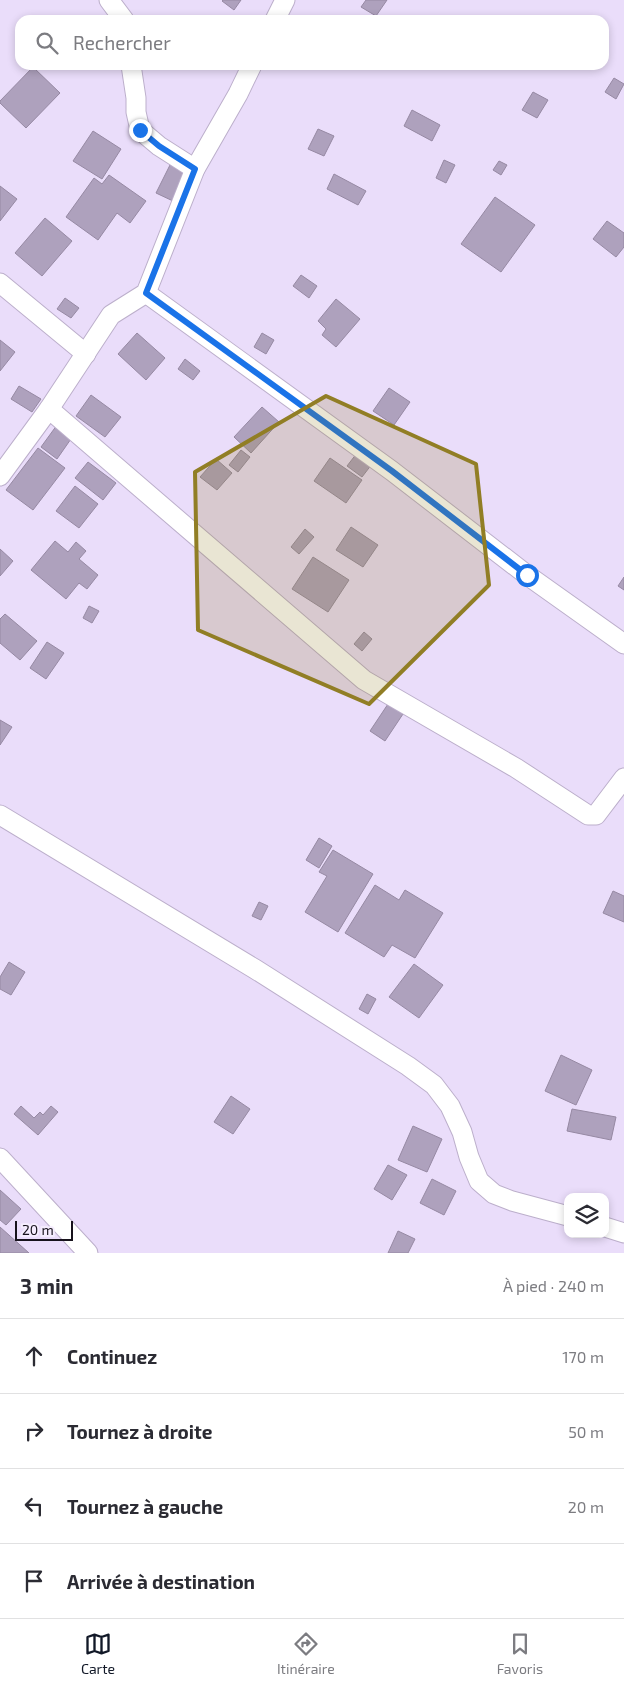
<!DOCTYPE html>
<html lang="fr">
<head>
<meta charset="utf-8">
<style>
	body { margin:0; font-family:"Exo 2",sans-serif; background:#f7f7f7; color:#2b2b33 }
	.controls { position:absolute; right:15px; bottom:15px; display:grid; overflow:hidden; border-radius:10px; box-shadow:0 2px 8px #0003 }
	.controls button { width:45px; height:45px; display:grid; place-items:center; padding:0; border:0; border-bottom:1px solid #e1e1e2; background:#fff; color:#2b2b33; font:25px sans-serif }
	.scale { position:absolute; left:15px; bottom:12px; width:58px; box-sizing:border-box; padding-left:5px; border:2px solid #17121c; border-top:0; font-size:14px; line-height:18px; white-space:nowrap; color:#17121c; -webkit-text-stroke:4px #f5edfe; paint-order:stroke }
	.stop { position:absolute; width:15px; height:15px; margin:-11px; border:4px solid #1a73e8; border-radius:50%; background:#fff }
	.stop.end { background:#1a73e8; border-color:#fff; box-shadow:0 1px 5px #0008 }
	.list { margin:0; padding:0; list-style:none }
	h2 { display:flex; justify-content:space-between; align-items:center; height:65px; margin:0; padding:0 20px; font-size:21px }
	h2 small { font-size:16px; font-weight:400; color:#7c7c81 }
	.list li { display:grid; grid-template-columns:32px 1fr auto; gap:15px; align-items:center; box-sizing:border-box; height:75px; padding:0 20px; border-top:1px solid #e1e1e2 }
	.list b { display:block; font-size:19px; white-space:nowrap }
	.list em { font-size:16px; font-style:normal; color:#7c7c81 }
	.icon { flex:none; width:28px; height:28px; fill:none; stroke:currentColor; stroke-width:2; stroke-linecap:round; stroke-linejoin:round }
	.map { position:relative; flex:none; width:624px; height:1253px; overflow:hidden }
	.search { position:absolute; background:#fff; box-shadow:0 2px 8px #0003; left:15px; right:15px; top:15px; height:55px; display:flex; align-items:center; gap:12px; box-sizing:border-box; padding:0 18px; border-radius:15px; color:#7c7c81; font-size:19px }
	.sheet { height:365px; background:#fff }
	nav { display:flex; justify-content:space-around; align-items:center; box-sizing:border-box; height:70px; border-top:1px solid #e1e1e2; background:#fff; font-size:14px; color:#7c7c81 }
	nav a { display:grid; justify-items:center; gap:2px }
	nav .on { color:#111827 }
	.map>svg:first-child { display:block }
	.building { fill:#aea1bd; stroke:#9689a3 }
	.lines { fill:none; stroke-linecap:round; stroke-linejoin:round }
	.minor-casing { stroke:#bcafcb; stroke-width:21 }
	.minor { stroke:#fff; stroke-width:19 }
	.route { stroke:#1a73e8; stroke-width:6 }
	.marked { fill:#917e25; fill-opacity:0.2; stroke:#917e25; stroke-width:4; stroke-linejoin:round }
</style>
</head>
<body>
<div class="map">
<svg width="624" height="1253" viewBox="0 0 624 1253">
	<rect width="100%" height="100%" fill="#eaddfa"/>
	<g class="building">
		<polygon points="223,0 241,0 234,10 222,1"/>
		<polygon points="366,0 387,0 376,16 361,7"/>
		<polygon points="33,67 60,93 26,128 0,103 0,101"/>
		<polygon points="614,78 624,84 616,99 605,92"/>
		<polygon points="533,92 548,100 537,118 522,110"/>
		<polygon points="412,110 440,125 432,141 404,126"/>
		<polygon points="318,129 334,136 324,156 308,149"/>
		<polygon points="93,131 121,149 102,179 73,161"/>
		<polygon points="444,160 455,165 446,183 436,178"/>
		<polygon points="499,161 507,165 501,175 493,170"/>
		<polygon points="171,163 188,170 173,201 156,193"/>
		<polygon points="334,174 366,191 358,205 327,189"/>
		<polygon points="109,175 146,201 130,223 117,213 98,240 66,217 94,178 102,184"/>
		<polygon points="0,186 17,199 0,221"/>
		<polygon points="495,197 535,225 501,272 461,244"/>
		<polygon points="45,218 72,241 42,276 15,253"/>
		<polygon points="607,221 624,233 624,247 616,257 593,239"/>
		<polygon points="301,275 317,286 309,298 293,286"/>
		<polygon points="65,298 79,308 71,318 57,309"/>
		<polygon points="336,299 360,319 336,347 322,335 326,329 318,321"/>
		<polygon points="137,333 165,358 146,380 118,354"/>
		<polygon points="262,333 274,340 266,354 254,347"/>
		<polygon points="0,340 15,352 0,371"/>
		<polygon points="185,359 200,371 193,380 178,369"/>
		<polygon points="19,386 41,399 32,412 11,399"/>
		<polygon points="389,388 410,402 394,425 373,411"/>
		<polygon points="91,395 121,417 105,437 76,416"/>
		<polygon points="262,407 279,422 251,453 234,437"/>
		<polygon points="57,425 73,436 57,459 41,447"/>
		<polygon points="38,448 65,468 33,510 6,490"/>
		<polygon points="241,450 250,457 238,472 229,465"/>
		<polygon points="357,453 372,464 362,477 347,466"/>
		<polygon points="330,458 362,480 346,503 314,481"/>
		<polygon points="216,459 232,473 217,490 200,477"/>
		<polygon points="88,462 116,483 103,500 75,478"/>
		<polygon points="75,486 98,504 79,528 56,511"/>
		<polygon points="351,527 378,545 363,567 336,550"/>
		<polygon points="305,529 314,537 299,554 291,547"/>
		<polygon points="55,541 68,552 76,542 86,551 79,559 98,575 87,589 79,583 66,599 31,570"/>
		<polygon points="0,549 13,561 0,576"/>
		<polygon points="313,557 349,580 328,612 292,589"/>
		<polygon points="624,577 624,590 618,586"/>
		<polygon points="89,606 99,611 92,623 83,618"/>
		<polygon points="5,614 37,641 20,660 0,643 0,619"/>
		<polygon points="364,632 372,639 362,651 354,644"/>
		<polygon points="47,642 64,653 46,679 30,668"/>
		<polygon points="388,704 403,714 385,741 370,731"/>
		<polygon points="0,720 12,727 0,745"/>
		<polygon points="319,838 332,846 319,868 306,860"/>
		<polygon points="333,850 373,874 338,932 305,912 327,876 319,872"/>
		<polygon points="375,885 399,900 405,890 443,913 415,958 392,945 384,957 345,933"/>
		<polygon points="613,891 624,896 624,922 603,913"/>
		<polygon points="259,902 268,906 261,920 252,916"/>
		<polygon points="9,962 25,972 11,995 0,989 0,977"/>
		<polygon points="414,964 443,985 419,1018 389,997"/>
		<polygon points="367,994 376,999 368,1014 359,1009"/>
		<polygon points="561,1055 592,1070 576,1105 545,1091"/>
		<polygon points="231,1096 250,1109 233,1134 214,1122"/>
		<polygon points="21,1106 34,1118 40,1112 43,1115 51,1106 58,1112 38,1135 14,1114"/>
		<polygon points="572,1109 616,1117 611,1140 567,1131"/>
		<polygon points="413,1126 442,1139 427,1172 398,1160"/>
		<polygon points="388,1165 407,1175 392,1200 374,1189"/>
		<polygon points="432,1179 456,1191 444,1215 420,1203"/>
		<polygon points="0,1190 21,1209 6,1225 0,1220"/>
		<polygon points="0,1227 29,1253 0,1253"/>
		<polygon points="398,1231 415,1239 408,1253 388,1253"/>
	</g>
	<g class="lines">
		<g class="minor-casing">
			<g id="minor">
				<polyline points="109,0 124,20"/>
				<polyline points="275,20 285,0"/>
				<polyline points="131,65 136,98 136,112 140,130 159,146 195,169"/>
				<polyline points="0,283 86,354"/>
				<polyline points="146,293 392,471 527,575 624,644"/>
				<polyline points="49,409 364,680 516,768 588,815 596,815 624,778"/>
				<polyline points="0,476 49,409 111,315 146,293 195,169 238,94 252,65"/>
				<polyline points="0,815 255,969 408,1066 434,1085 450,1106 462,1132 469,1157 479,1181 494,1194 512,1201 568,1216"/>
				<polyline points="0,1158 88,1253"/>
				<polyline points="605,1227 624,1233"/>
			</g>
		</g>
		<use href="#minor" class="minor"/>
	</g>
	<g class="lines">
		<polyline class="route" points="140,130 159,146 195,169 146,293 392,471 527,575"/>
	</g>
	<path class="marked" d="M326,396L476,464L489,585L369,704L198,630L195,472Z"/>
</svg>
<div class="controls">
<button><svg class="icon" aria-label="layers" viewBox="0 0 24 24"><path d="M12 4l9 5-9 5-9-5zM3 14l9 5 9-5"/></svg></button>
</div>
<div class="scale">20 m</div>
<div class="stop" style="left:527px;top:575px"></div>
<div class="stop end" style="left:140px;top:130px"></div>
<div class="search"><svg class="icon" aria-label="search" viewBox="0 0 24 24"><circle cx="10" cy="10" r="6"/><path d="M15 15l6 6"/></svg>Rechercher</div>
</div>
<section class="sheet">
<h2>3 min<small>À pied · 240 m</small></h2>
<ul class="list">
<li><svg class="icon" aria-label="ahead" viewBox="0 0 24 24"><path d="M12 20V5M6 11l6-6 6 6"/></svg><div><b>Continuez</b></div><em>170 m</em></li>
<li><svg class="icon" aria-label="right" viewBox="0 0 24 24"><path d="M7 20v-9h11M14 6l5 5-5 5"/></svg><div><b>Tournez à droite</b></div><em>50 m</em></li>
<li><svg class="icon" aria-label="left" viewBox="0 0 24 24"><path d="M17 20v-9H6M10 6l-5 5 5 5"/></svg><div><b>Tournez à gauche</b></div><em>20 m</em></li>
<li><svg class="icon" aria-label="arrive" viewBox="0 0 24 24"><path d="M6 21V4h12l-3 4 3 4H6"/></svg><div><b>Arrivée à destination</b></div></li>
</ul>
</section>
<nav>
<a class="on"><svg class="icon" aria-label="map" viewBox="0 0 24 24"><path d="M3 6l6-2 6 2 6-2v14l-6 2-6-2-6 2zM9 4v14M15 6v14"/></svg>Carte</a>
<a><svg class="icon" aria-label="directions" viewBox="0 0 24 24"><path d="M12 3l9 9-9 9-9-9zM9 14v-3h6M13 9l2 2-2 2"/></svg>Itinéraire</a>
<a><svg class="icon" aria-label="saved" viewBox="0 0 24 24"><path d="M7 4h10v16l-5-4-5 4z"/></svg>Favoris</a>
</nav>
</body>
</html>
